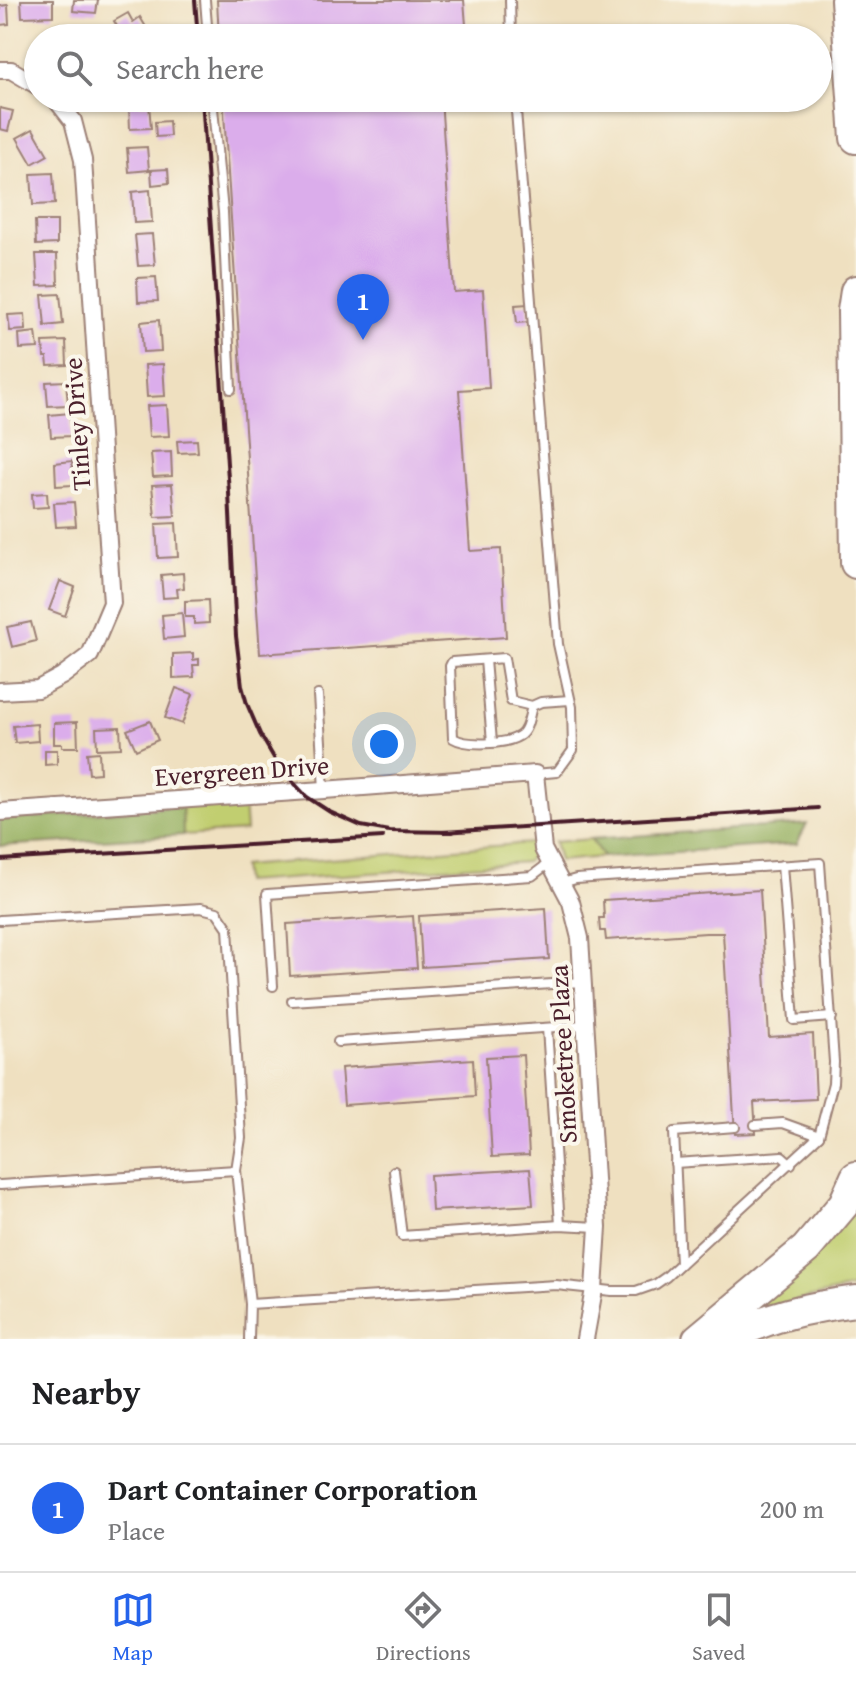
<!DOCTYPE html>
<html lang="en">
<head>
<meta charset="utf-8">
<style>
	body { margin:0; font-family:"Gentium Book Plus",serif; background:#f2f2f2; color:#202124 }
	.you { position:absolute; left:384px; top:744px; width:28px; height:28px; margin:-20px; border:6px solid #fff; border-radius:50%; background:#1a73e8; box-shadow:0 0 0 12px #1a73e833 }
	.badge { display:grid; place-items:center; width:52px; height:52px; border-radius:50%; background:#2563eb; color:#fff; font-size:26px; font-weight:700 }
	.pin { position:absolute; translate:-50% -66px; filter:drop-shadow(0 2px 4px #0008) }
	.pin::after { content:''; position:absolute; top:42px; width:28px; height:24px; background:inherit; clip-path:polygon(0 0,100% 0,50% 100%) }
	.list { margin:0; padding:0; list-style:none }
	h2 { display:flex; justify-content:space-between; align-items:center; height:104px; margin:0; padding:0 32px; font-size:34px }
	h2 small { font-size:26px; font-weight:400; color:#757577 }
	.list li { display:grid; grid-template-columns:52px 1fr auto; gap:24px; align-items:center; box-sizing:border-box; height:128px; padding:0 32px; border-top:2px solid #e0e0e0 }
	.list b { display:block; font-size:30px; white-space:nowrap }
	.list p { margin:0; font-size:26px; white-space:nowrap; color:#757577 }
	.list em { font-size:26px; font-style:normal; color:#757577 }
	.icon { flex:none; width:44px; height:44px; fill:none; stroke:currentColor; stroke-width:2; stroke-linecap:round; stroke-linejoin:round }
	.map { position:relative; flex:none; width:856px; height:1339px; overflow:hidden }
	.search { position:absolute; background:#fff; box-shadow:0 2px 6px #0004; left:24px; right:24px; top:24px; height:88px; display:flex; align-items:center; gap:20px; box-sizing:border-box; padding:0 28px; border-radius:44px; color:#757577; font-size:30px }
	.sheet { height:232px; background:#fff }
	nav { display:flex; justify-content:space-around; align-items:center; box-sizing:border-box; height:112px; border-top:2px solid #e0e0e0; background:#fff; font-size:22px; color:#757577 }
	nav a { display:grid; justify-items:center; gap:4px }
	nav .on { color:#2563eb }
	.map>svg:first-child { display:block }
	.green { fill:#c1ce70; stroke:#86764e; stroke-width:2 }
	.forest { fill:#98b162; stroke:#716846; stroke-width:2 }
	.building { fill:#dbadeb }
	.lines { fill:none; stroke-linecap:round; stroke-linejoin:round }
	.service-casing { stroke:#9c8076; stroke-width:12 }
	.minor-casing { stroke:#9c8076; stroke-width:20 }
	.motorway-casing { stroke:#9c8076; stroke-width:34 }
	.service { stroke:#fff; stroke-width:8 }
	.minor { stroke:#fff; stroke-width:16 }
	.motorway { stroke:#fff; stroke-width:30 }
	.rail { stroke:#4a1f2b; stroke-width:4 }
	.labels { text-anchor:middle; stroke-width:8; stroke-linejoin:round; paint-order:stroke }
	.street-label { font-size:26px; fill:#4a1f2b; stroke:#fbf7ec }
</style>
</head>
<body>
<div class="map">
<svg width="856" height="1339" viewBox="0 0 856 1339">
	<rect width="100%" height="100%" fill="#fbf7ec"/>
	<filter id="ink" filterUnits="userSpaceOnUse"><feTurbulence type="fractalNoise" baseFrequency=".0125" numOctaves="2"/><feDisplacementMap in="SourceGraphic" scale="16" xChannelSelector="R" yChannelSelector="G"/><feConvolveMatrix kernelMatrix="1 2 1 2 8 2 1 2 1" color-interpolation-filters="sRGB"/></filter>
	<filter id="wash" filterUnits="userSpaceOnUse"><feTurbulence type="fractalNoise" baseFrequency=".006" numOctaves="4" result="noise"/><feDisplacementMap in="SourceGraphic" scale="32" xChannelSelector="R" yChannelSelector="G"/><feGaussianBlur stdDeviation="1.8" result="paint"/><feColorMatrix in="noise" values="0 0 0 0 0 0 0 0 0 0 0 0 0 0 0 0 0 1.4 0 .05"/><feComposite in="paint" operator="in"/></filter>
	<g filter="url(#wash)">
		<rect width="100%" height="100%" fill="#efe0c0"/>
		<g class="green">
			<polygon points="244,802 246,831 183,835 182,806"/>
			<polygon points="591,839 603,857 559,861 554,842"/>
			<polygon points="531,843 532,854 526,862 244,882 242,866"/>
			<polygon points="856,1203 856,1287 750,1311"/>
		</g>
		<g class="forest">
			<polygon points="182,806 183,835 0,846 0,820"/>
			<polygon points="807,824 797,844 603,857 591,839"/>
		</g>
		<g id="blocks">
			<g class="building">
				<polygon points="21,0 53,0 53,16 22,17"/>
				<polygon points="74,0 98,0 96,13 73,11"/>
				<polygon points="217,0 464,0 467,38 219,38"/>
				<polygon points="8,5 9,24 0,25 0,6"/>
				<polygon points="128,13 133,22 140,17 146,27 140,30 145,38 124,38 114,21"/>
				<polygon points="223,98 441,98 454,292 483,290 489,388 459,390 470,551 501,549 506,637 260,654"/>
				<polygon points="149,104 151,128 130,129 129,105"/>
				<polygon points="0,108 13,111 8,131 0,129"/>
				<polygon points="169,121 170,136 156,137 155,122"/>
				<polygon points="33,129 48,155 32,164 17,138"/>
				<polygon points="147,147 149,170 129,172 127,148"/>
				<polygon points="168,169 169,183 152,185 151,170"/>
				<polygon points="53,173 55,204 33,205 31,174"/>
				<polygon points="150,190 152,222 134,223 132,192"/>
				<polygon points="35,221 57,221 57,244 36,245"/>
				<polygon points="152,234 155,265 138,266 135,235"/>
				<polygon points="36,254 57,254 58,285 38,286"/>
				<polygon points="156,277 158,301 138,302 137,278"/>
				<polygon points="60,294 63,324 45,326 42,295"/>
				<polygon points="528,304 529,322 517,323 515,305"/>
				<polygon points="25,314 26,330 10,331 8,315"/>
				<polygon points="159,320 161,351 143,352 141,322"/>
				<polygon points="36,332 38,348 20,349 19,334"/>
				<polygon points="66,341 67,365 48,366 47,357 44,357 43,342"/>
				<polygon points="163,364 165,396 147,397 145,365"/>
				<polygon points="66,381 68,405 48,406 46,382"/>
				<polygon points="167,405 169,436 149,437 147,406"/>
				<polygon points="70,413 72,436 51,437 49,415"/>
				<polygon points="197,440 198,452 178,453 177,441"/>
				<polygon points="171,452 172,476 153,477 151,453"/>
				<polygon points="72,461 73,485 56,486 55,463"/>
				<polygon points="172,484 175,516 155,517 152,485"/>
				<polygon points="47,493 48,507 33,508 32,494"/>
				<polygon points="74,502 76,526 56,527 54,503"/>
				<polygon points="176,523 178,557 158,558 156,524"/>
				<polygon points="183,573 184,588 177,589 178,597 163,598 161,575"/>
				<polygon points="60,581 75,587 65,616 49,610"/>
				<polygon points="208,600 209,623 194,624 194,617 185,617 185,601"/>
				<polygon points="182,613 184,637 164,639 162,615"/>
				<polygon points="31,622 36,641 12,647 7,627"/>
				<polygon points="193,653 193,660 199,659 199,665 193,665 194,677 173,678 173,654"/>
				<polygon points="176,688 193,694 182,724 165,718"/>
				<polygon points="150,721 158,740 136,750 127,730"/>
				<polygon points="77,722 78,747 62,747 62,744 54,744 54,723"/>
				<polygon points="37,724 38,741 15,743 13,726"/>
				<polygon points="120,727 121,748 97,749 96,728"/>
				<polygon points="45,750 57,750 57,764 45,765"/>
				<polygon points="99,752 100,773 89,774 87,753"/>
				<polygon points="760,890 769,1037 813,1034 816,1099 754,1102 756,1133 735,1134 723,933 706,933 606,940 605,931 600,931 599,918 604,918 603,900"/>
				<polygon points="546,908 549,959 422,967 419,916"/>
				<polygon points="413,916 417,968 290,976 287,924"/>
				<polygon points="523,1055 529,1155 492,1157 486,1057"/>
				<polygon points="473,1059 475,1096 344,1105 341,1068"/>
				<polygon points="530,1169 533,1205 432,1211 430,1175"/>
			</g>
		</g>
	</g>
	<g filter="url(#ink)">
		<use href="#blocks" fill-opacity="0" stroke="#9c8076" stroke-width="2"/>
		<g class="lines">
			<g class="service-casing">
				<g id="service">
					<polyline points="205,0 208,38"/>
					<polyline points="510,0 511,38"/>
					<polyline points="212,98 223,212 231,389"/>
					<polyline points="515,98 558,644 572,707 573,750 557,772 535,774"/>
					<polyline points="485,660 492,742"/>
					<polyline points="318,695 324,789"/>
					<path d="M532,706C529,716 528,731 519,736C505,745 466,746 453,738L450,666L452,662L504,658L511,701L532,706L541,702L570,700"/>
					<polyline points="782,865 794,1020 832,1017"/>
					<polyline points="0,920 201,908 217,912 228,928 241,1138 236,1170 250,1304"/>
					<polyline points="273,986 267,894 532,876 549,863"/>
					<polyline points="292,1001 582,982"/>
					<polyline points="547,1028 560,1225"/>
					<polyline points="338,1042 585,1025"/>
					<polyline points="755,1125 783,1123 819,1136"/>
					<polyline points="675,1163 782,1156 791,1164"/>
					<polyline points="394,1171 402,1236 560,1225 597,1227"/>
					<polyline points="0,1185 236,1170"/>
					<polyline points="680,1264 674,1132 735,1127"/>
					<polyline points="249,1339 250,1304 556,1285 612,1291 636,1291 656,1284 666,1277 819,1136 833,1083 834,1062 820,863 576,879 562,883"/>
				</g>
			</g>
			<g class="minor-casing">
				<g id="minor">
					<polyline points="0,70 11,70 38,86"/>
					<polyline points="0,691 38,689 62,676 90,655 112,603 83,160 73,121 55,98"/>
					<polyline points="0,812 324,790 535,774 543,849 571,902 580,938 598,1227 594,1289 585,1339"/>
				</g>
			</g>
			<g class="motorway-casing">
				<g id="motorway">
					<polyline points="846,0 856,138"/>
					<polyline points="856,291 853,311 856,563"/>
					<polyline points="698,1339 806,1249 844,1204 856,1177"/>
					<path d="M726,1339C766,1316 811,1307 856,1301"/>
				</g>
			</g>
			<use href="#service" class="service"/>
			<use href="#minor" class="minor"/>
			<use href="#motorway" class="motorway"/>
			<g class="rail">
				<polyline points="195,0 198,38"/>
				<polyline points="202,98 229,493 236,636 242,686 247,704 260,734 280,768 307,797 330,812 361,826 389,831 453,832"/>
				<polyline points="443,832 818,808"/>
				<polyline points="0,860 383,837"/>
			</g>
		</g>
	</g>
	<g class="labels">
		<g class="street-label">
			<text transform="translate(77 424) rotate(-94)" y="9">Tinley Drive</text>
			<text transform="translate(242 771) rotate(-4)" y="9">Evergreen Drive</text>
			<text transform="translate(563 1054) rotate(-93)" y="9">Smoketree Plaza</text>
		</g>
	</g>
</svg>
<div class="you"></div>
<div class="pin badge" style="left:363px;top:340px">1</div>
<div class="search"><svg class="icon" aria-label="search" viewBox="0 0 24 24"><circle cx="10" cy="10" r="6"/><path d="M15 15l6 6"/></svg>Search here</div>
</div>
<section class="sheet">
<h2>Nearby<small></small></h2>
<ul class="list">
<li><span class="badge">1</span><div><b>Dart Container Corporation</b><p>Place</p></div><em>200 m</em></li>
</ul>
</section>
<nav>
<a class="on"><svg class="icon" aria-label="map" viewBox="0 0 24 24"><path d="M3 6l6-2 6 2 6-2v14l-6 2-6-2-6 2zM9 4v14M15 6v14"/></svg>Map</a>
<a><svg class="icon" aria-label="directions" viewBox="0 0 24 24"><path d="M12 3l9 9-9 9-9-9zM9 14v-3h6M13 9l2 2-2 2"/></svg>Directions</a>
<a><svg class="icon" aria-label="saved" viewBox="0 0 24 24"><path d="M7 4h10v16l-5-4-5 4z"/></svg>Saved</a>
</nav>
</body>
</html>
